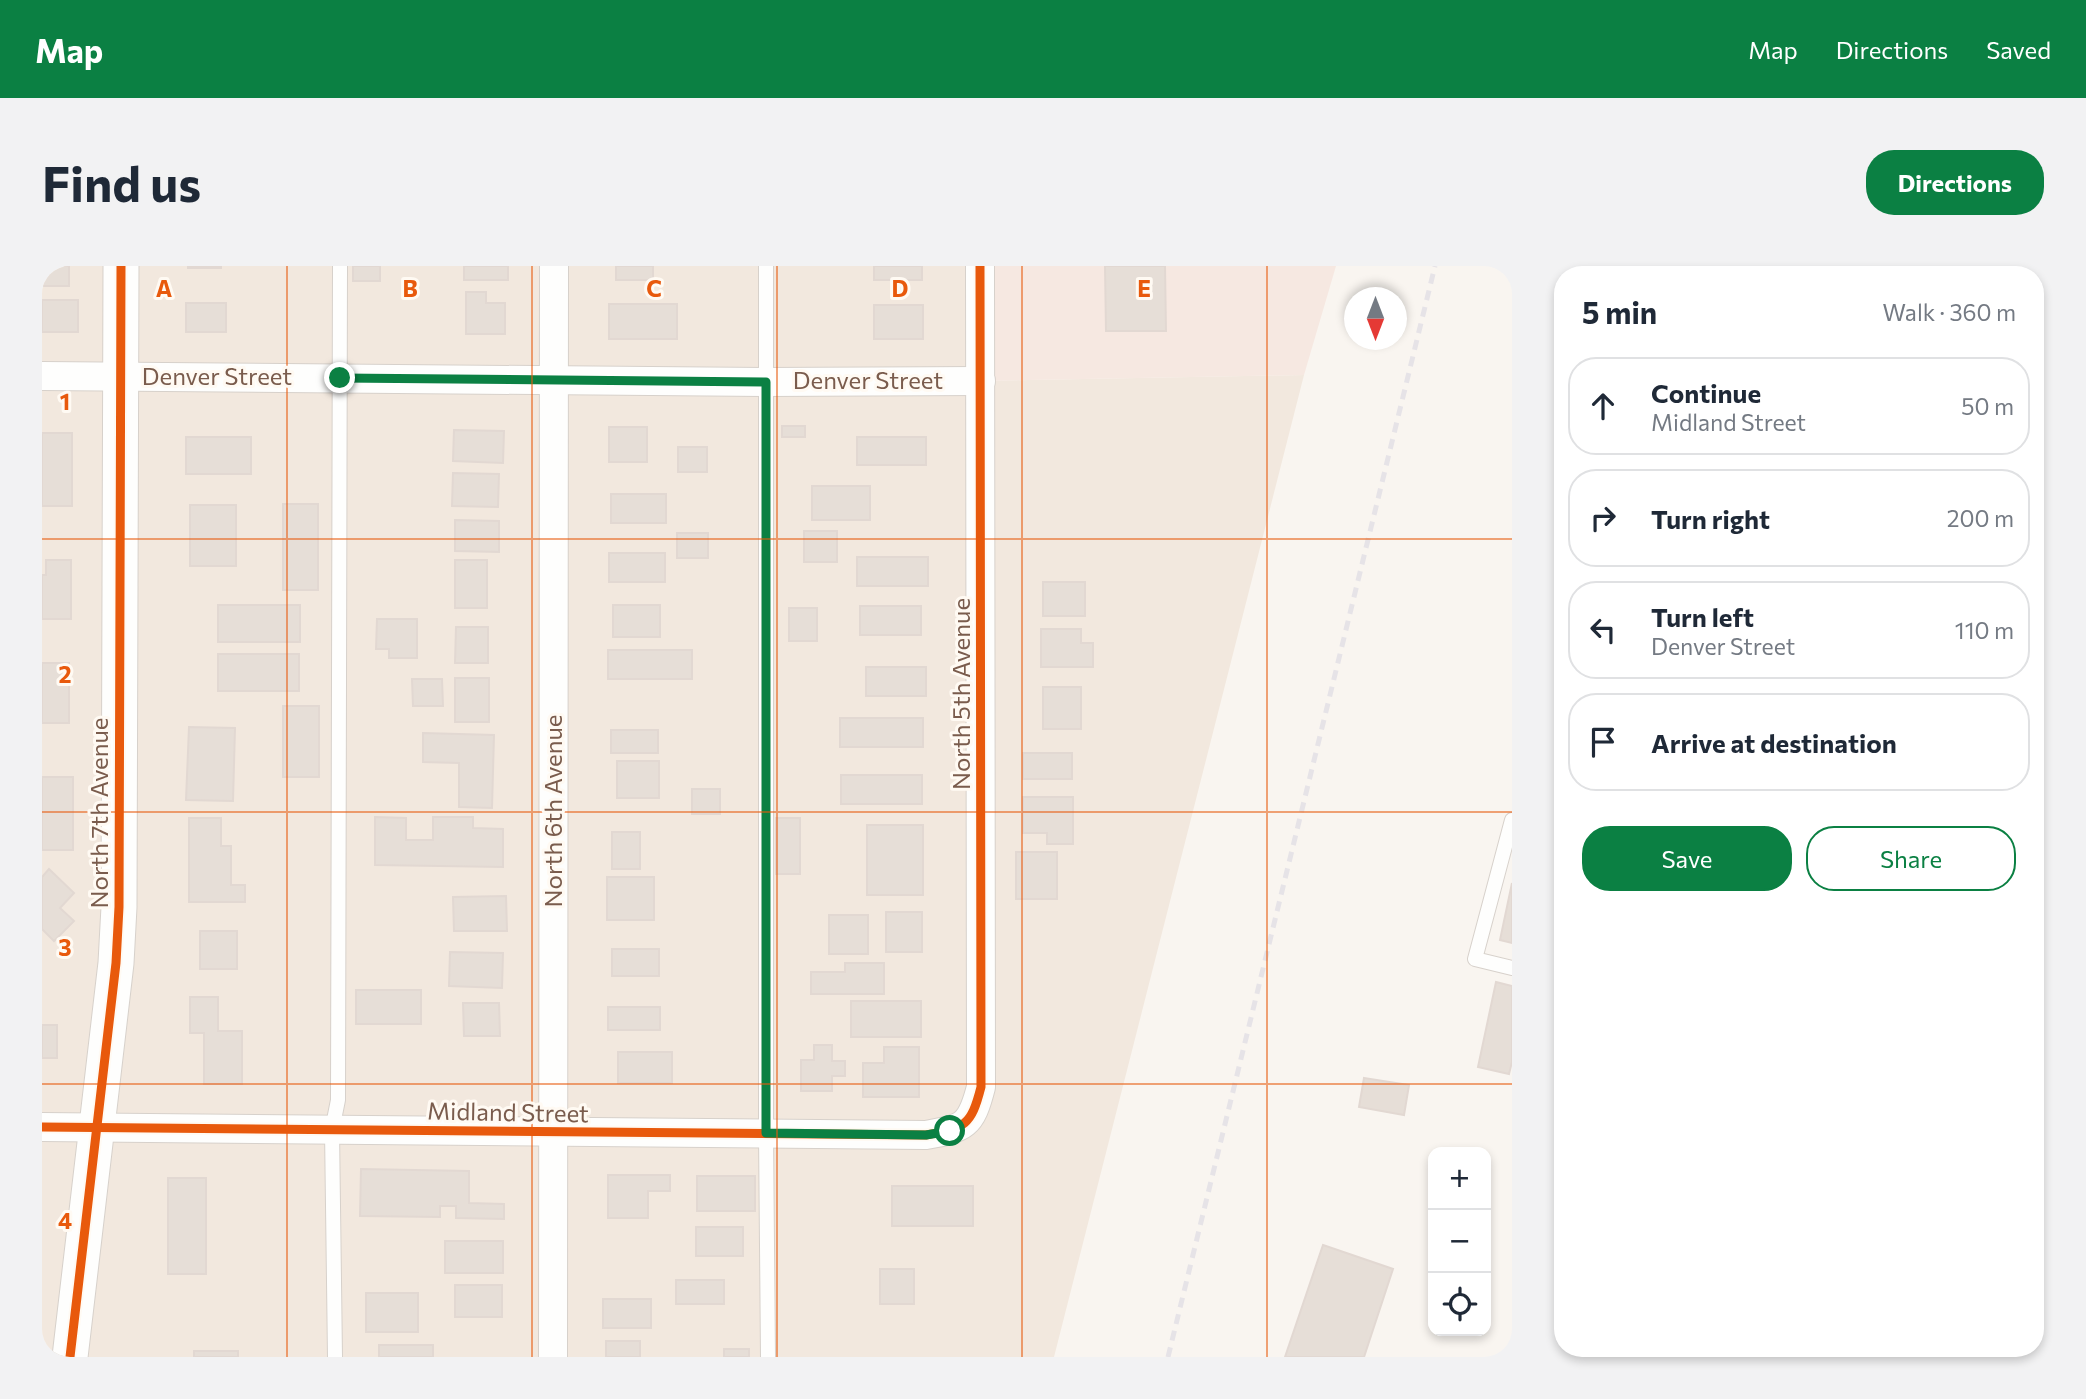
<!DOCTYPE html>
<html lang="en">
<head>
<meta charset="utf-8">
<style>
	body { margin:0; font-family:Commissioner,sans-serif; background:#f2f2f3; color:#1f2937 }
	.controls { position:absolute; right:21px; bottom:21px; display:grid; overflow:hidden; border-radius:14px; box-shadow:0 4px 10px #0003 }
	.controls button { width:63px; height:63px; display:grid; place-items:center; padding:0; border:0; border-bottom:2px solid #e0e1e3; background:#fff; color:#1f2937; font:35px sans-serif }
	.compass { position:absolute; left:1302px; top:21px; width:63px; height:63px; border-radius:50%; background:#fff; box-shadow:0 4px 10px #0003; rotate:180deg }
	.stop { position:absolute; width:21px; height:21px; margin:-16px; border:5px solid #0b8043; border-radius:50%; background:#fff }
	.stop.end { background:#0b8043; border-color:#fff; box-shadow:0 2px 7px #0008 }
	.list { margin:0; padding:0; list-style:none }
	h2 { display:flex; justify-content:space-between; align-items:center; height:91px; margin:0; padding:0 28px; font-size:30px }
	h2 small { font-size:23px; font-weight:400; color:#747a83 }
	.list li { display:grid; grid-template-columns:46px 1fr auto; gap:21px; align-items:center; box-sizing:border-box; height:98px; margin:0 14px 14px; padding:0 14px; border:2px solid #e0e1e3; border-radius:28px }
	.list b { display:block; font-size:26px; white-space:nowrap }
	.list p { margin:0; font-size:23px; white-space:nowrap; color:#747a83 }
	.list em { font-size:23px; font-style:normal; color:#747a83 }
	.actions { display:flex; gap:14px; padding:21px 28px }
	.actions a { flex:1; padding:16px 0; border:2px solid #0b8043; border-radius:28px; text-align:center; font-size:24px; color:#0b8043 }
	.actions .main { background:#0b8043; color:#fff }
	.icon { flex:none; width:38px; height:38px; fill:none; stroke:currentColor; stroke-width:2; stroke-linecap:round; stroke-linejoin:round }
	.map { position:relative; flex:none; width:1470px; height:1091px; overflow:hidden; border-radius:28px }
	header { display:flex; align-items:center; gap:42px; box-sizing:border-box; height:98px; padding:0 35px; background:#0b8043; color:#fff }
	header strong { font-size:33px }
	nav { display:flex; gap:38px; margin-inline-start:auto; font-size:24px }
	.intro { display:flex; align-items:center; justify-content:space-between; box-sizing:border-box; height:168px; padding:0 42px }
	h1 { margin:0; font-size:49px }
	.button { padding:18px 32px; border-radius:28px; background:#0b8043; color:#fff; font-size:24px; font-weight:700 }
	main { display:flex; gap:42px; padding:0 42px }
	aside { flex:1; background:#fff; border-radius:28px; box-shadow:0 4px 10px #0003 }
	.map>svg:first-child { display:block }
	.residential { fill:#f2e8de }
	.commercial { fill:#f6e8e1 }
	.building { fill:#e6ded7; stroke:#e2d8d2; stroke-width:2 }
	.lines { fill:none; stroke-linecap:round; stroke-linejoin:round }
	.service-casing { stroke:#d7d1cb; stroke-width:16 }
	.minor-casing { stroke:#d7d1cb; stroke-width:30 }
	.tertiary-casing { stroke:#d7d1cb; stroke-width:37 }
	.service { stroke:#fefefd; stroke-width:14 }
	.minor { stroke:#fefefd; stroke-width:28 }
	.tertiary { stroke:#fefefd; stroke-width:35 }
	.rail { stroke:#e6e3e7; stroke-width:5; stroke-dasharray:10 7; stroke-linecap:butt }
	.cycleway-casing { stroke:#fffaf3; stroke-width:13 }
	.cycleway { stroke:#e8590c; stroke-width:9 }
	.route { stroke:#0b8043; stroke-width:9 }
	.grid { fill:none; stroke:#e8590c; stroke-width:2; stroke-opacity:0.55 }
	.labels { text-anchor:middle; stroke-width:6; stroke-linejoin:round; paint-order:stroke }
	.street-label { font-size:24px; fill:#7a5c4d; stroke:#fffaf3 }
	.grid-label { font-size:23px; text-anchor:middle; font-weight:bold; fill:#e8590c; stroke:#fffaf3; stroke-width:6; stroke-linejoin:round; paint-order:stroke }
</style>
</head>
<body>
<header>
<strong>Map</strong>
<nav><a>Map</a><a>Directions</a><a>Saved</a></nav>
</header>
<div class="intro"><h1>Find us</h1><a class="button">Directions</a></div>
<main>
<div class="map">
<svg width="1470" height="1091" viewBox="0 0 1470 1091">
	<rect width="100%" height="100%" fill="#f9f5f0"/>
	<polygon class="residential" points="0,0 938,0 939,115 1262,109 1012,1091 0,1091"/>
	<polygon class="commercial" points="938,0 1294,0 1262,109 939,115"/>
	<g class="building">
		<rect x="0" y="0" width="27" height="20"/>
		<rect x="146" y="0" width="33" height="2"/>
		<rect x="311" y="0" width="27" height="15"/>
		<rect x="422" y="0" width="44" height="14"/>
		<rect x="574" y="0" width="37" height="14"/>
		<rect x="832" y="0" width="48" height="14"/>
		<polygon points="1063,0 1123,0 1124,65 1064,65"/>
		<polygon points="424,26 444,26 444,37 463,37 463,68 424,68"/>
		<rect x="0" y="34" width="36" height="32"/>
		<rect x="144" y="37" width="40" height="29"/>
		<rect x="567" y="38" width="68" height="35"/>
		<rect x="832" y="39" width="49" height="34"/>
		<rect x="740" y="160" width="23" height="11"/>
		<rect x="567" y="161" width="38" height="35"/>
		<polygon points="412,164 462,165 461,197 411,195"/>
		<rect x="0" y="167" width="30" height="73"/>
		<rect x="144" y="171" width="65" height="37"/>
		<rect x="815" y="171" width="69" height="28"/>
		<rect x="636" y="181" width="29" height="25"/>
		<polygon points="411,207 457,208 456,241 410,240"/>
		<rect x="770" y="220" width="58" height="34"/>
		<rect x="569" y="228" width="55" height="29"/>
		<rect x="241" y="238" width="35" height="86"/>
		<rect x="148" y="239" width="46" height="61"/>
		<polygon points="413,254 457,255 457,286 413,285"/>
		<rect x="762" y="265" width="33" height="31"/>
		<rect x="635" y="267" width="31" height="25"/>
		<rect x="567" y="287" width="56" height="29"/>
		<rect x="815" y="291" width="71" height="29"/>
		<polygon points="4,294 29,294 29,353 0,353 0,309 4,309"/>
		<rect x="413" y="294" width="32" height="48"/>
		<rect x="1001" y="316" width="42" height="34"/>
		<rect x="176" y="339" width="82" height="37"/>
		<rect x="571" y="339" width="47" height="32"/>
		<rect x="818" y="340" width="61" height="29"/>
		<rect x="747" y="342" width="28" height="33"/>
		<polygon points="335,353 375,353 375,392 347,392 347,383 334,383"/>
		<polygon points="414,361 446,361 446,397 413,397"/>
		<polygon points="999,363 1039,363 1039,377 1051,377 1051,401 999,401"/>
		<rect x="566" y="384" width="84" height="29"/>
		<rect x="176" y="388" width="81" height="37"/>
		<rect x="0" y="397" width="27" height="60"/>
		<rect x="824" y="401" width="60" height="29"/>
		<rect x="413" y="412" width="34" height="44"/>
		<polygon points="370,413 400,413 401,440 371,440"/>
		<rect x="1001" y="421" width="38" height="42"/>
		<rect x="241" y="440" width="36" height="71"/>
		<rect x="798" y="452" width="83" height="29"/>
		<polygon points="147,461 193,462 191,535 144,534"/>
		<rect x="569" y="464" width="47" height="23"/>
		<polygon points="381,467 452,469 450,542 417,541 417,497 381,496"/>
		<rect x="981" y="487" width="49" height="26"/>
		<rect x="575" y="495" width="42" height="37"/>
		<rect x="799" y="509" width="81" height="29"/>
		<rect x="0" y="511" width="31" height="73"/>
		<rect x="650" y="523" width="28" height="25"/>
		<polygon points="981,531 1031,531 1031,578 1005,578 1005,567 981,567"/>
		<polygon points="333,551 364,552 364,574 391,574 391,551 431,551 431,562 461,563 461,601 333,599"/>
		<polygon points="147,552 179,552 179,580 189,580 189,619 203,619 203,636 147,636"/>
		<rect x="734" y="552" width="24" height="56"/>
		<rect x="825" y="559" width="56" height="70"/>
		<rect x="570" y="566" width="28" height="37"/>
		<rect x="974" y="586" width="41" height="47"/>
		<polygon points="7,603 32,627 18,642 32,655 12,675 0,663 0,611"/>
		<rect x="565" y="611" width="47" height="43"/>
		<polygon points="1470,617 1470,677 1458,674"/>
		<polygon points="464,630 465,665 412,665 411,631"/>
		<rect x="844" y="646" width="36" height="40"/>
		<rect x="787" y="649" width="39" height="39"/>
		<rect x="158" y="665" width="37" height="38"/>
		<rect x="570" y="683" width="47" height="27"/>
		<polygon points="408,686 461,687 460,722 407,720"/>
		<polygon points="803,697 842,697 842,728 769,728 769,706 803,706"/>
		<polygon points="1454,716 1470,720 1470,796 1467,808 1436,801"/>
		<rect x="314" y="724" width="65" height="34"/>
		<polygon points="148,731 176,731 176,765 200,765 200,818 162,818 162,767 148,767"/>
		<rect x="809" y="735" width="70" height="36"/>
		<polygon points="421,737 457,737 458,770 422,770"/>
		<rect x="566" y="741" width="52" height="23"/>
		<rect x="0" y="759" width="15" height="33"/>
		<polygon points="772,779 790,779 790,795 803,795 803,810 790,810 790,825 759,825 759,794 772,794"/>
		<polygon points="842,781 877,781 877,831 821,831 821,797 842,797"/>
		<rect x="576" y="786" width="54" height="31"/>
		<polygon points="1322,812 1367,819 1362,849 1317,841"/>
		<polygon points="319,903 427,905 427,937 462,938 462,953 414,952 414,940 398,940 398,951 318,950"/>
		<polygon points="566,909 628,909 628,925 606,925 606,952 566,952"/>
		<rect x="655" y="910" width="58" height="35"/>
		<rect x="126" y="912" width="38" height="96"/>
		<rect x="850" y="920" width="81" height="40"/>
		<rect x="654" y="961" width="47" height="29"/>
		<rect x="403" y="975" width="58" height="32"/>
		<polygon points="1281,979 1351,1003 1322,1091 1243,1091"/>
		<rect x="838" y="1003" width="34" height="35"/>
		<rect x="634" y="1014" width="48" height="24"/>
		<rect x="413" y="1019" width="47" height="32"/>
		<rect x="324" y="1027" width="52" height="39"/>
		<rect x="561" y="1033" width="48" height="29"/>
		<rect x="564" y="1075" width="34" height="16"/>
		<rect x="337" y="1079" width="54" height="12"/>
		<rect x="682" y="1083" width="25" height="8"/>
		<rect x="152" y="1085" width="44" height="6"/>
	</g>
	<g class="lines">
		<g class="service-casing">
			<g id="service">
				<polyline points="724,0 724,867 726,1091"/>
				<polyline points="1470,554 1433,693 1470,702"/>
				<polyline points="293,1091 290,864 296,834 298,0"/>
			</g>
		</g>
		<g class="minor-casing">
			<g id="minor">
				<polyline points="0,110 724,116 939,115"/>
				<path d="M0,861L884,869C923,862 929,860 939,821L938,0"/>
				<polyline points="511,1091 512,0"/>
			</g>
		</g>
		<g class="tertiary-casing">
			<polyline id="tertiary" points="28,1091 74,697 77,641 79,0"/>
		</g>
		<use href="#service" class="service"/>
		<use href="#minor" class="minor"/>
		<use href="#tertiary" class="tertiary"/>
		<polyline class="rail" points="1126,1091 1393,0"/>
		<g class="cycleway-casing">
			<g id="cycleway">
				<path d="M0,861L884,869C923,862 929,860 939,821L938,0"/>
				<polyline points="28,1091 74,697 77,641 79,0"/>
			</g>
		</g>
		<use href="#cycleway" class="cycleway"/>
	</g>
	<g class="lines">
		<polyline class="route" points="298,112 724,116 724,867 884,869 908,865"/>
	</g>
	<path class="grid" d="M245,0V1091M490,0V1091M735,0V1091M980,0V1091M1225,0V1091M0,273H1470M0,546H1470M0,818H1470"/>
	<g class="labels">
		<g class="street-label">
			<text x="175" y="119">Denver Street</text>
			<text x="826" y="123">Denver Street</text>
			<text transform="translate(920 428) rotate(-90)" y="8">North 5th Avenue</text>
			<text transform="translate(512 545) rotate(-90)" y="8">North 6th Avenue</text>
			<text transform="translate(58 547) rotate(-90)" y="8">North 7th Avenue</text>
			<text transform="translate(466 847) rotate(1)" y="8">Midland Street</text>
		</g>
	</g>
	<g class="grid-label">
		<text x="122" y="31">A</text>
		<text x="368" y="31">B</text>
		<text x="612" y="31">C</text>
		<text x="858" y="31">D</text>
		<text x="1102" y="31">E</text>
		<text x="23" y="144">1</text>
		<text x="23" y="417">2</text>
		<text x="23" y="690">3</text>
		<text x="23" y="963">4</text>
	</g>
</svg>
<div class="controls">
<button>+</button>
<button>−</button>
<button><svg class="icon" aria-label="locate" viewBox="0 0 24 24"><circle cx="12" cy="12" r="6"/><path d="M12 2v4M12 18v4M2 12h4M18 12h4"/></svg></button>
</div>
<svg class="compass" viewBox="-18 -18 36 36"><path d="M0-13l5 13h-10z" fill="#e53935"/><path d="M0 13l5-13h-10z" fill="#747a83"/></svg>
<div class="stop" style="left:908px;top:865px"></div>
<div class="stop end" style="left:298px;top:112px"></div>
</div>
<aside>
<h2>5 min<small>Walk · 360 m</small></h2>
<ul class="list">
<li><svg class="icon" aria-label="ahead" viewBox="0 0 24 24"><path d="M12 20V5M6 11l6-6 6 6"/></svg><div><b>Continue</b><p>Midland Street</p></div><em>50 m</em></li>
<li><svg class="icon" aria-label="right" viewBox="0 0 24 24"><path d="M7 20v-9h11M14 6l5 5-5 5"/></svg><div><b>Turn right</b></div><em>200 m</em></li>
<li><svg class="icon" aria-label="left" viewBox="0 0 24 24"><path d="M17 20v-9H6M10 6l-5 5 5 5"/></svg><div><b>Turn left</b><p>Denver Street</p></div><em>110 m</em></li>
<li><svg class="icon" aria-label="arrive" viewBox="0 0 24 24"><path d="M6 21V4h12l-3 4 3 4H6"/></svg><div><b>Arrive at destination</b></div></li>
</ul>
<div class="actions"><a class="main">Save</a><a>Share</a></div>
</aside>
</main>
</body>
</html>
